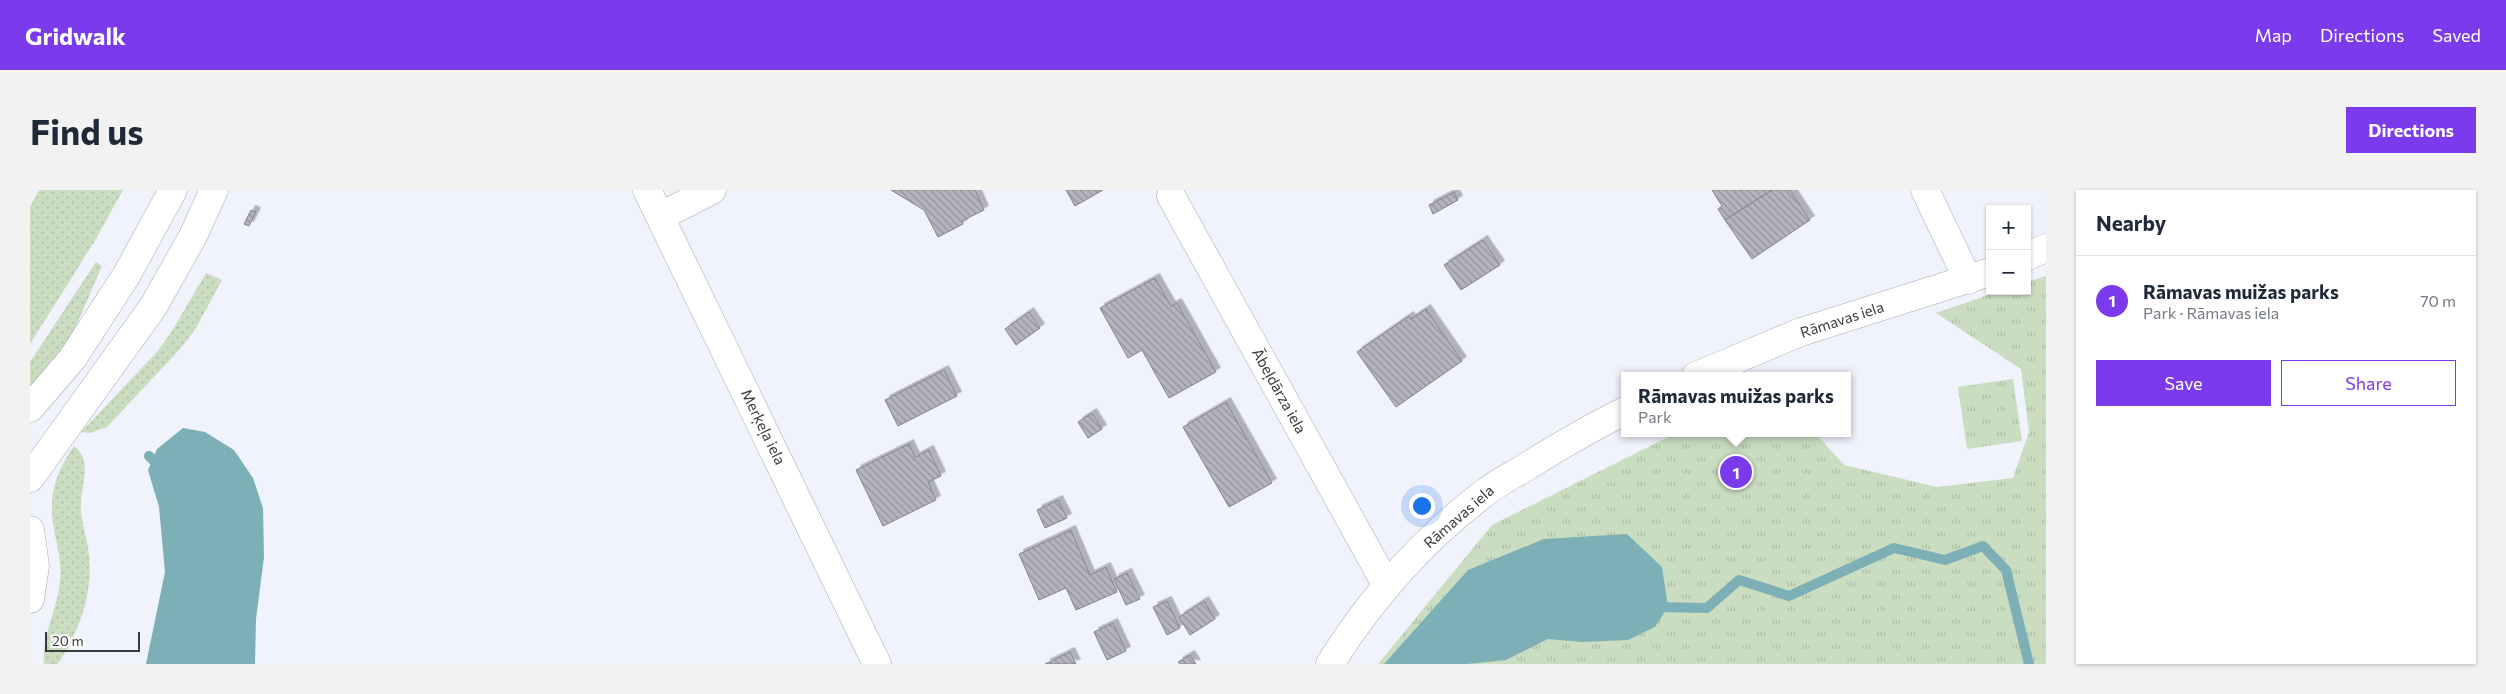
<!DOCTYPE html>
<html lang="en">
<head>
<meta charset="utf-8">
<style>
	body { margin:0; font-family:Commissioner,sans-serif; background:#f2f2f3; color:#1f2937 }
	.controls { position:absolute; right:15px; top:15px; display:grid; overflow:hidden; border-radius:0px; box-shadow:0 1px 4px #0004 }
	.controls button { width:45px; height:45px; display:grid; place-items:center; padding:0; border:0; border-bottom:1px solid #e0e1e3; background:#fff; color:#1f2937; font:25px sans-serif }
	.scale { position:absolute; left:15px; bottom:12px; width:95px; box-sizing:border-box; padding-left:5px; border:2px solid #393a3e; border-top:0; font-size:14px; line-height:18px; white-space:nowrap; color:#393a3e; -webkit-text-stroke:4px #fff; paint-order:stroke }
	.you { position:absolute; left:1391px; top:315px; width:18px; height:18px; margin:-12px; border:4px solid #fff; border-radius:50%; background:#1a73e8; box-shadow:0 0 0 8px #1a73e833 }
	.badge { display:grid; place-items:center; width:32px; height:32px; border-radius:50%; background:#7c3aed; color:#fff; font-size:16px; font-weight:700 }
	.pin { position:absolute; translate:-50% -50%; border:2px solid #fff; box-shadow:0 1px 5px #0006 }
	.popup { position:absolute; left:1591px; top:182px; width:230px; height:65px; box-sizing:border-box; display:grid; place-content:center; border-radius:0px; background:#fff; filter:drop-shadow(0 1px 4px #0005); font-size:16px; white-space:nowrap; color:#747a83 }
	.popup b { font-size:19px; color:#1f2937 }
	.popup::after { content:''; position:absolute; left:50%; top:100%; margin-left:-10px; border:10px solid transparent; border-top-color:#fff }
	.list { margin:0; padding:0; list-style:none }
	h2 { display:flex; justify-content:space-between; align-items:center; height:65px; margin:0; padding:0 20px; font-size:21px }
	h2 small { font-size:16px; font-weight:400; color:#747a83 }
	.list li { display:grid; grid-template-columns:32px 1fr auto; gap:15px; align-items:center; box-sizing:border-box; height:90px; padding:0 20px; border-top:1px solid #e0e1e3 }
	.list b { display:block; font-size:19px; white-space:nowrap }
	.list p { margin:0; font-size:16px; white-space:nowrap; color:#747a83 }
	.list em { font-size:16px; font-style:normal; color:#747a83 }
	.actions { display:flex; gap:10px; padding:15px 20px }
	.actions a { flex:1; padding:11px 0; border:1px solid #7c3aed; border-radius:0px; text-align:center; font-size:18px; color:#7c3aed }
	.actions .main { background:#7c3aed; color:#fff }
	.map { position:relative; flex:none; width:2016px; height:474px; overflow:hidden; border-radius:0px }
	header { display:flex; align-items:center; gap:30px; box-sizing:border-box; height:70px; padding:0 25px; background:#7c3aed; color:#fff }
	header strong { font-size:24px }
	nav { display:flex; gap:28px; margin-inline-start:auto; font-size:18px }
	.intro { display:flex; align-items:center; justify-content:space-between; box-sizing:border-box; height:120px; padding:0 30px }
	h1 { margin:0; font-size:35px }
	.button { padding:12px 22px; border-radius:0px; background:#7c3aed; color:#fff; font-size:18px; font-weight:700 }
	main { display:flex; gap:30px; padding:0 30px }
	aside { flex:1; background:#fff; border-radius:0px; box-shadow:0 1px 4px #0004 }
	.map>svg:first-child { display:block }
	.grass { fill:url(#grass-dots) }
	.park { fill:url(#park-tufts) }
	.water { fill:#7db0b6 }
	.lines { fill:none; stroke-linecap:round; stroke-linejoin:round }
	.stream { stroke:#7db0b6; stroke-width:10 }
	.building { fill:url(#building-back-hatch); stroke:#85838c; filter:url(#shadow) }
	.street-casing { stroke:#a7a9b2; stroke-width:29 }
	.secondary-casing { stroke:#a7a9b2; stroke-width:29 }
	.street { stroke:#fff; stroke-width:28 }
	.secondary { stroke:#fff; stroke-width:28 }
	.labels { text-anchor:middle; stroke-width:4; stroke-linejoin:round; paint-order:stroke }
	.street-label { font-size:15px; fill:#393a3e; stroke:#fff }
</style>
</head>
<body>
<header>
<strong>Gridwalk</strong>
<nav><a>Map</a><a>Directions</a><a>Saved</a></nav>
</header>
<div class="intro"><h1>Find us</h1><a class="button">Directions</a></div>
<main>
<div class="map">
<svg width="2016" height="474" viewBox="0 0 2016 474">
	<defs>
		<pattern id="grass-dots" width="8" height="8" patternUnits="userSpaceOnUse" patternTransform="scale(1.25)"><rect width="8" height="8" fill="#caddc0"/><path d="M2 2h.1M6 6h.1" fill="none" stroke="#aebea6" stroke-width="1.8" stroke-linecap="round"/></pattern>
		<pattern id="park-tufts" width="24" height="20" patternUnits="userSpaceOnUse" patternTransform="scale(1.25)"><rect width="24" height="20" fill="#caddc0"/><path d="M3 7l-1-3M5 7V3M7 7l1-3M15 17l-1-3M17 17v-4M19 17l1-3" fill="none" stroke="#aebea6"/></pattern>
		<pattern id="building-back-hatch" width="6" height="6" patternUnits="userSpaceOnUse" patternTransform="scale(1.25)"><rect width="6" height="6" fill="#b5b4bd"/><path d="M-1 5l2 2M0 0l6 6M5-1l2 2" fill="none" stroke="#94939b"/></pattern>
		<filter id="shadow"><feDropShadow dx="4.5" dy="-4.5" stdDeviation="0" flood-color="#0004"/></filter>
	</defs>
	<rect width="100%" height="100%" fill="#f0f2fc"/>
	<g class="grass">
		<polygon points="9,0 93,0 66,49 0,154 0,17"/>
		<polygon points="66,72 72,76 38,155 0,202 0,172"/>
		<polygon points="176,83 192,90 166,138 152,157 77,237 60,243 51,242 127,162 142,141"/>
		<path d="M44,256C64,272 50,296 51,317C51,331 56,344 58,358C65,399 50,441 28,474H14C12,445 27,420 30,392C33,365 22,344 22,320C21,295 31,275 44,256Z"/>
	</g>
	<g class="park">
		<polygon points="2016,86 2016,474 1348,474 1462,335 1646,243 1785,243 1814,275 1907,297 1983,288 1999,242 1991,179 1906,123 1970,101 1997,101 1997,92"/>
		<polygon points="1983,189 1992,251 1937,259 1928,197"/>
	</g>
	<g class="water">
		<polygon points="153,238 175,242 204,260 223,288 233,318 234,367 226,429 225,474 116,474 135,382 129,317 118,280 127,259"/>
		<polygon points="1597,344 1632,377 1638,417 1625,437 1598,450 1552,452 1518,449 1476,470 1437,474 1354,474 1438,380 1514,349"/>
	</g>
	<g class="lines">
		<g class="stream">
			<polyline points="119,266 123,270"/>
			<polyline points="1626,417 1677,418 1709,390 1759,406 1864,358 1915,370 1953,356 1976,380 1999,474"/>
		</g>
	</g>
	<g class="building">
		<polygon points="861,0 945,0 954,20 932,31 933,34 908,47 894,20"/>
		<polygon points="1036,0 1073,0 1045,16"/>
		<polygon points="1682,0 1742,0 1695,30 1688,19 1692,16"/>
		<polygon points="1742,0 1760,0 1780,30 1722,69 1695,30"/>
		<polygon points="1424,2 1428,10 1403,24 1399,15"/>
		<polygon points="221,20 226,22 219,36 214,34"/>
		<polygon points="1453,50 1470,75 1431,100 1414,75"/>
		<polygon points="1125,88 1141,116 1147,113 1186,182 1139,208 1112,160 1098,168 1070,118"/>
		<polygon points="1396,119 1432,171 1366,217 1327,162 1379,126 1381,129"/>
		<polygon points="999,122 1010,138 986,155 975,139"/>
		<polygon points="914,180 927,206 868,236 855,210"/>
		<polygon points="1196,212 1242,293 1199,317 1153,237"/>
		<polygon points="1062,223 1072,239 1058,248 1048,232"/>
		<polygon points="879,254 885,267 899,260 911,286 898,292 906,310 853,336 826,280"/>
		<polygon points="1028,310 1037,328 1015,338 1007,320"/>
		<polygon points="1041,340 1060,385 1076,377 1087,402 1046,420 1036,398 1009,410 989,364"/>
		<polygon points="1097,383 1110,409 1096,415 1084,389"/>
		<polygon points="1137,411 1150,438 1137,445 1123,417"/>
		<polygon points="1174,411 1185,429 1160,445 1149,427"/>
		<polygon points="1083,433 1096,461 1077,470 1064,442"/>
		<polygon points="1040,462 1046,474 1015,474"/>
		<polygon points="1160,465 1166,474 1150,474 1148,472"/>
	</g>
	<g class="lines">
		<g class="street-casing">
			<g id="street">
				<polyline points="617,0 847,474"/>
				<polyline points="1895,0 1938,90"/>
				<polyline points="1141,6 1357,396"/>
				<polyline points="631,26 682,0"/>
				<polyline points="1997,66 2016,58"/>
				<polyline points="1666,186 1771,142 1960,82"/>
				<path d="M1300,474C1341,408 1395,348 1457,301C1469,292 1483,285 1496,277C1528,257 1560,238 1595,221"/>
			</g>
		</g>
		<g class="secondary-casing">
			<g id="secondary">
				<polyline points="0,218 42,169 96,86 143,0"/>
				<polyline points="0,288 123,117 163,46 184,0"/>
				<polyline points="0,340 5,376 0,409"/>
			</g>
		</g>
		<use href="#street" class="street"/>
		<use href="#secondary" class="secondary"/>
	</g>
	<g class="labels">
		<g class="street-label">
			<text transform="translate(1812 130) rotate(-18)" y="5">Rāmavas iela</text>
			<text transform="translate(1249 201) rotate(61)" y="5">Ābeļdārza iela</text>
			<text transform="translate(733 237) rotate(64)" y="5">Merķeļa iela</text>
			<text transform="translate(1429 327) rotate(-41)" y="5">Rāmavas iela</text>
		</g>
	</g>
</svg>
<div class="controls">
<button>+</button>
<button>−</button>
</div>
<div class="scale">20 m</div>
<div class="you"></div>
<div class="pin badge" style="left:1706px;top:282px">1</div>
<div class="popup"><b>Rāmavas muižas parks</b>Park</div>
</div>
<aside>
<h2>Nearby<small></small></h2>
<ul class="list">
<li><span class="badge">1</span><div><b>Rāmavas muižas parks</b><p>Park · Rāmavas iela</p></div><em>70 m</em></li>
</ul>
<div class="actions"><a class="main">Save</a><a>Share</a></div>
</aside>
</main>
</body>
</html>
